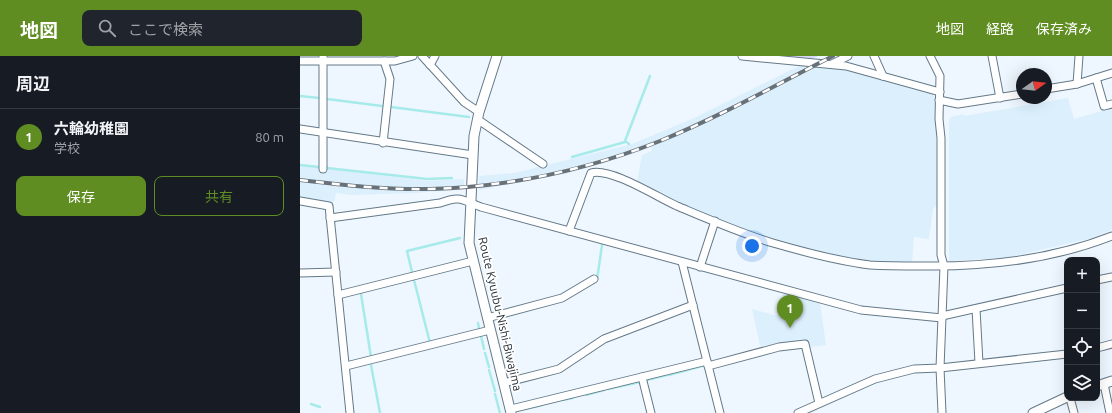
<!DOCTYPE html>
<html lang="ja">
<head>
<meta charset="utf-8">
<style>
	body { margin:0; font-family:Ubuntu,"Noto Sans JP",sans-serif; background:#20242c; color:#f1f3f6 }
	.controls { position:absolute; right:12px; bottom:12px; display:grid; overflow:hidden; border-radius:8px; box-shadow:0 4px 16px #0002 }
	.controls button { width:36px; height:36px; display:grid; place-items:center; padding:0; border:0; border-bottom:1px solid #363941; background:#171b24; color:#f1f3f6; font:20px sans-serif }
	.compass { position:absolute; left:716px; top:12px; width:36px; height:36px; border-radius:50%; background:#171b24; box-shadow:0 4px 16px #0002; rotate:75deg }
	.you { position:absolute; left:452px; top:190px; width:14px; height:14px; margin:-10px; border:3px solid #fff; border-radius:50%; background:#1a73e8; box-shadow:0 0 0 6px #1a73e833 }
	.badge { display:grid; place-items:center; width:26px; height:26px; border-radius:50%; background:#5f8d21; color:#fff; font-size:13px; font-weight:700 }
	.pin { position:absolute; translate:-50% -33px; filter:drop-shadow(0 1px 2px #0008) }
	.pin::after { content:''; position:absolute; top:21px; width:14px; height:12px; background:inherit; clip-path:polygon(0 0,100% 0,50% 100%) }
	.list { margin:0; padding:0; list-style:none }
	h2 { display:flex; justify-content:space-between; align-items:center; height:52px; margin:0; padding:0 16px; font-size:17px }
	h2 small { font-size:13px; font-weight:400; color:#9ea1a6 }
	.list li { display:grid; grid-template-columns:26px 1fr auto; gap:12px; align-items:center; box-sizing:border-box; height:56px; padding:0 16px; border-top:1px solid #363941 }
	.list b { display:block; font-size:15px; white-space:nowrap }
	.list p { margin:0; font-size:13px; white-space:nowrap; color:#9ea1a6 }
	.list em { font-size:13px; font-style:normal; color:#9ea1a6 }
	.actions { display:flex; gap:8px; padding:12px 16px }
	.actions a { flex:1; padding:9px 0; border:1px solid #5f8d21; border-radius:8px; text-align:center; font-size:14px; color:#5f8d21 }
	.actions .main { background:#5f8d21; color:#fff }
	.icon { flex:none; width:22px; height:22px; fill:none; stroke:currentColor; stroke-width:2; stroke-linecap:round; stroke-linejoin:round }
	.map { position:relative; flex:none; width:812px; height:357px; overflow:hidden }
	header { display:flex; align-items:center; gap:24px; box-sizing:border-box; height:56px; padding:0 20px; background:#5f8d21; color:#fff }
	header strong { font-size:19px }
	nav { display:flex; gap:22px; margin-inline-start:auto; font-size:14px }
	.search { width:280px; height:36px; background:#20242c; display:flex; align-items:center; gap:10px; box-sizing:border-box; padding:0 14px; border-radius:8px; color:#9ea1a6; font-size:15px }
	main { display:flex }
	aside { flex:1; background:#171b24 }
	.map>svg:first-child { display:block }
	.built { fill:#dceffc }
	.green { fill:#d8d9fa }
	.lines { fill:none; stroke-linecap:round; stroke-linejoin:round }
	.stream { stroke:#a6eaea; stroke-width:2.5 }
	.street-casing { stroke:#647988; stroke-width:9 }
	.secondary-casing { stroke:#647988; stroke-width:11 }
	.street { stroke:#fff; stroke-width:7 }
	.secondary { stroke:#fff; stroke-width:9 }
	.rail-casing { stroke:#687178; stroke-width:4 }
	.rail { stroke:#fff; stroke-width:2.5; stroke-dasharray:8; stroke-linecap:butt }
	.labels { text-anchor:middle; stroke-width:3.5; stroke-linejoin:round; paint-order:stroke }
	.street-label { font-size:12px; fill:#273037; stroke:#fff }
</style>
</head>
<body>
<header>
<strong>地図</strong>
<div class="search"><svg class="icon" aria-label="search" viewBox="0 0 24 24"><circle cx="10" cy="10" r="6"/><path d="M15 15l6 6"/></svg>ここで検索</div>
<nav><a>地図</a><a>経路</a><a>保存済み</a></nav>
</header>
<main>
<aside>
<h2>周辺<small></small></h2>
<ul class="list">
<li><span class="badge">1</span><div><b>六輪幼稚園</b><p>学校</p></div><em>80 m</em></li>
</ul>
<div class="actions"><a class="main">保存</a><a>共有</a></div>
</aside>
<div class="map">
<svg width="812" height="357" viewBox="0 0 812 357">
	<rect width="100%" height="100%" fill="#eef7ff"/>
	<g class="built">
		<polygon points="505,7 520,12 551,15 602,30 632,37 636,43 637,149 633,153 629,183 614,181 612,207 572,205 534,199 475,184 390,152 337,126 342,99 352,95 351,91 330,99 269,117 179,134 179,120 214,117 332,88 394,62"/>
		<polygon points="768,42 774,63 812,52 812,174 792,182 705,202 649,205 649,64 651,61 663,58 664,60"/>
		<polygon points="0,109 127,125 164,123 164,133 116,137 52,139 36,137 34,146 13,144 0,142"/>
		<polygon points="484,236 520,247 526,289 509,291 508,287 504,287 503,283 460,290 452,253 477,260"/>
	</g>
	<path class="green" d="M485,0H518C508,5 496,3 485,0Z"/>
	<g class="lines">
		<g class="stream">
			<polyline points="0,40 19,42"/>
			<polyline points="27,43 82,50"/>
			<polyline points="91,51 169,61"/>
			<polyline points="329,88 325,85 350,20"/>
			<polyline points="272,101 325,86"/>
			<polyline points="0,109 19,111"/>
			<polyline points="27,112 127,123 152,122"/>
			<polyline points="112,216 107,195 160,182"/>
			<polyline points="114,224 130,287"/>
			<polyline points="297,224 302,189"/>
			<polyline points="61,238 71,301"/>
			<polyline points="178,267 179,273"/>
			<polyline points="181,280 184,293"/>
			<polyline points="185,297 189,311"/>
			<polyline points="71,309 80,357"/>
			<polyline points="189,314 195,335"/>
			<polyline points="369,319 402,310"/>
			<polyline points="347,324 367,319"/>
			<polyline points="308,333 340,326"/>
			<polyline points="195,338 200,357"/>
			<polyline points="286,339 304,334"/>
			<polyline points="263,344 273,342"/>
			<polyline points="11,348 20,351"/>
			<polyline points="225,353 242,349"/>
		</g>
		<g class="street-casing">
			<g id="street">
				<polyline points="23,0 23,113"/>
				<polyline points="122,0 164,46 179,56"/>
				<polyline points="442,0 546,10 640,36"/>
				<polyline points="574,0 583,20"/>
				<polyline points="630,0 640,20 639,63 641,82 641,199 644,210 640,312 642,357"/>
				<polyline points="692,0 700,42"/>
				<polyline points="0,5 95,5 113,0"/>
				<polyline points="532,8 548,0"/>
				<polyline points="130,9 135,0"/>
				<polyline points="796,22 804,50 812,48"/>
				<polyline points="777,28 779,0"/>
				<polyline points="746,33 777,28 812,17"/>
				<polyline points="639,44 658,48 722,38"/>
				<polyline points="177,63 243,108"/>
				<polyline points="0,73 173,99"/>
				<polyline points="83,87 90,23 84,5"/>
				<polyline points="0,145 29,150 50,357"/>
				<path d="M30,162L140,147C161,139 162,144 181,151L561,254L642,262"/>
				<path d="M269,175L291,117C310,111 357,141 377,150C408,163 440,177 473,187C504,196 538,205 570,209C587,210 605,210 622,210C686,211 751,204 812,180"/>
				<polyline points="382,206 420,357"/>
				<polyline points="400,211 415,165"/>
				<polyline points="0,217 36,216"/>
				<polyline points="797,224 812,221"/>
				<polyline points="38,239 173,205"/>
				<polyline points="676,253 679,307"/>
				<polyline points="642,260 767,232"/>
				<polyline points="187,262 262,242 294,223"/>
				<polyline points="797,292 812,288"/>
				<polyline points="46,310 190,274"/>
				<polyline points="408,310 479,291 505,288 519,347"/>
				<polyline points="342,321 351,357"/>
				<polyline points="204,327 259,313 304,283 393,249"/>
				<polyline points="804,328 810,357"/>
				<polyline points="770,342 774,357"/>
				<polyline points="211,353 407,305"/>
				<polyline points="498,357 575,323 614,313 640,312 767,298"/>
			</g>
		</g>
		<g class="secondary-casing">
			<g id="secondary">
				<polyline points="197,0 179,56 174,80 169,187 211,357"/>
				<polyline points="797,330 812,325"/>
				<polyline points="733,357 767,341"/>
			</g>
		</g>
		<use href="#street" class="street"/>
		<use href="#secondary" class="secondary"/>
		<g class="rail-casing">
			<path id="rail" d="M0,124C43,129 86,134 130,133C207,131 287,114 360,85C419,61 476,29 533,0"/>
		</g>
		<use href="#rail" class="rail"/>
	</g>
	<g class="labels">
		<g class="street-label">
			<text transform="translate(200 258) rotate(77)" y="4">Route Kyuubu-Nishi-Biwajima</text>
		</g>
	</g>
</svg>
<div class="controls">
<button>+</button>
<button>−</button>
<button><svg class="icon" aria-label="locate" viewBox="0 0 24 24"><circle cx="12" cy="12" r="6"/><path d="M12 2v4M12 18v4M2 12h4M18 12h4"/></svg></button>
<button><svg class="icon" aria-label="layers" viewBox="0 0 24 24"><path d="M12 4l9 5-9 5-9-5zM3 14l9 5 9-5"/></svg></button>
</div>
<svg class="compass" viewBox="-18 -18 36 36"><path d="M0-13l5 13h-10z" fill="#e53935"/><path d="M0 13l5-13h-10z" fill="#9ea1a6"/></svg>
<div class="you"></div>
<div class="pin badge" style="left:490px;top:272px">1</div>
</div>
</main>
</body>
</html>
